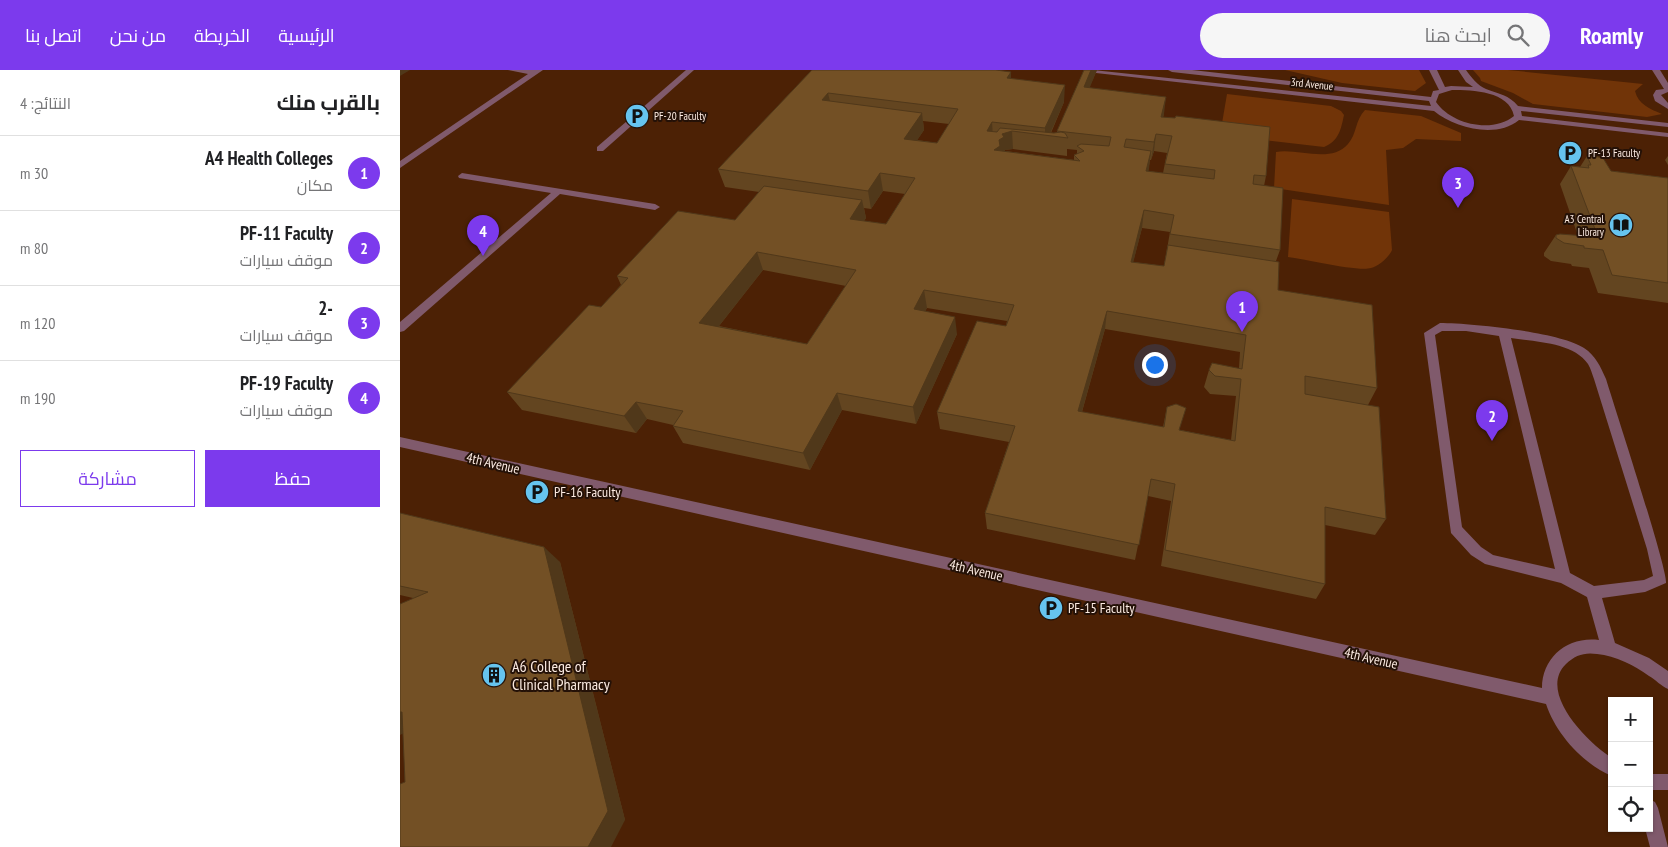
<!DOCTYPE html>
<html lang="ar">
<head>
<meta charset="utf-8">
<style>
	body { margin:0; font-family:"PT Sans Narrow",Cairo,sans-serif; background:#f6f6f6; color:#202124; direction:rtl }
	.controls { position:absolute; right:15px; bottom:15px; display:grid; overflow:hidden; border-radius:0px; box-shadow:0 1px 4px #0004 }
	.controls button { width:45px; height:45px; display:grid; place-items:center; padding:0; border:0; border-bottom:1px solid #e0e0e0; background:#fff; color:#202124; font:25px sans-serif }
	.you { position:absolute; left:754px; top:294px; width:18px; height:18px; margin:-12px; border:4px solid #fff; border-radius:50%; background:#1a73e8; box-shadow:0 0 0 8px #1a73e833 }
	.badge { display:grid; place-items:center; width:32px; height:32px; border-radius:50%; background:#7c3aed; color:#fff; font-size:16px; font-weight:700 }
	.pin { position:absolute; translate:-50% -41px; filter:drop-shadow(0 1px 2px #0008) }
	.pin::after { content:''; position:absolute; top:26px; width:18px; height:15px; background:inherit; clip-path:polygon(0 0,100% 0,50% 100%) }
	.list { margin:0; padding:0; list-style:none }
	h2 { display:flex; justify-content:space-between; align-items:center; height:65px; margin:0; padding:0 20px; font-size:21px }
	h2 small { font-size:16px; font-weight:400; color:#757577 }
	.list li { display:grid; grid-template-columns:32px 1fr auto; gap:15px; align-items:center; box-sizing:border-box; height:75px; padding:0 20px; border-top:1px solid #e0e0e0 }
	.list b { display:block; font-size:19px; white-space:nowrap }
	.list p { margin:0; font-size:16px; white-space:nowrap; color:#757577 }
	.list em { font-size:16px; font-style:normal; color:#757577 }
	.actions { display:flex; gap:10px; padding:15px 20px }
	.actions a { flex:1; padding:11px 0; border:1px solid #7c3aed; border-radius:0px; text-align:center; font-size:18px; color:#7c3aed }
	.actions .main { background:#7c3aed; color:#fff }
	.icon { flex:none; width:28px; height:28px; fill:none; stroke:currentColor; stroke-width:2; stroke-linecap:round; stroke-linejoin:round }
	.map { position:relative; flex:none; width:1268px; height:777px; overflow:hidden; direction:ltr }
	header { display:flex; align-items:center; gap:30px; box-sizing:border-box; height:70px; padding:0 25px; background:#7c3aed; color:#fff }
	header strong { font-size:24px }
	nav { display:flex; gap:28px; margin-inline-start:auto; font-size:18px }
	.search { width:350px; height:45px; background:#f6f6f6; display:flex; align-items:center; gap:12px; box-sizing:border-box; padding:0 18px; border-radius:28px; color:#757577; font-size:19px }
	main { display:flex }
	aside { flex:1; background:#fff }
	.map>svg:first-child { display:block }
	.green { fill:#713408 }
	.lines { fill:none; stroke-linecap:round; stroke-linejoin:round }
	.lane { fill:#805a6c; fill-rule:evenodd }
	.wall { fill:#634520; fill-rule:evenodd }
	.shaded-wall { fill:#50381a }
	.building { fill:#735025; stroke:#50381a; fill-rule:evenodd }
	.labels { text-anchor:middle; stroke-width:4; stroke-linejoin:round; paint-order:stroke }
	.far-street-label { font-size:11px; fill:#fcebe2; stroke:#241107 }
	.far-poi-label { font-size:11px; fill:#fcebe2; stroke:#241107; text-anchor:start }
	.street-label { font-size:14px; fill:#fcebe2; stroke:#241107 }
	.poi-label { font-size:14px; fill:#fcebe2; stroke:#241107; text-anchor:start }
	.near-poi-label { font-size:16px; fill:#fcebe2; stroke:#241107; text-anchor:start }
</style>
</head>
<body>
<header>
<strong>Roamly</strong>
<div class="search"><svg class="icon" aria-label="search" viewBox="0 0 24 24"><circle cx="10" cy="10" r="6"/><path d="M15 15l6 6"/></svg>ابحث هنا</div>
<nav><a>الرئيسية</a><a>الخريطة</a><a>من نحن</a><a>اتصل بنا</a></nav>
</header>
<main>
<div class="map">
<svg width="1268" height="777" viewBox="0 0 1268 777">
	<rect width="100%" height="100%" fill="#4c2105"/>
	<g class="green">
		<polygon points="885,0 1019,0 1026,13 1015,21 942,13"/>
		<path d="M1073,0H1108L1243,14L1235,21C1238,34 1250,39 1262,44L1247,47L1133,34L1113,23L1081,11L1080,8Z"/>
		<path d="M827,24L931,36L941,41L944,45C941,59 939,71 924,77L820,65Z"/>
		<path d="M965,40L1021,46L1061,63V71L1016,69L1003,78L986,80L989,135L874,118L876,82C898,78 931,94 948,74C957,64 955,50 965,40Z"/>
		<path d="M892,129L989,142L992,180C989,187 979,196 971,198C958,202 905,189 888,187Z"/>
	</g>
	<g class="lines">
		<g class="lane">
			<polygon points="108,0 143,0 0,98 0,91 128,4"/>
			<polygon points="286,0 294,0 203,81 197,81 197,77"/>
			<path d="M693,0L1031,36L1029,31L772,2L768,0H792L1031,27L1033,21L1039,20L1029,0H1037L1045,17L1051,16L1073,17L1066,12L1058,0H1066C1071,7 1078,16 1086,19C1099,24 1109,25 1118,36L1268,53V57L1121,41L1122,46L1268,63V67L1119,50C1096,69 1055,58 1034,41L696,3ZM1052,20C1073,20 1109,21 1114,46C1092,64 1051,54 1036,32L1039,24Z"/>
			<polygon points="1252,0 1260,0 1268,13 1268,22 1261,25 1268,33 1268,39 1255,31 1253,25 1256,20 1264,19"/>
			<polygon points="62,103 255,134 260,137 255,140 160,124 4,261 0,262 0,252 151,123 59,108 58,106"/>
			<path d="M1040,253C1070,253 1160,262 1184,278C1196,286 1200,296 1206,309C1214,335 1268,500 1266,513L1245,522L1202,528L1215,573L1249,588L1268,601V619C1261,616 1256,610 1249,606C1234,595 1216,586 1197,584C1185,582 1175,585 1166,594C1137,622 1188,673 1212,688V706C1183,694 1156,664 1146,634L0,377V367L1142,618C1142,587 1168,566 1199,570L1187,527L1161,513L1085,494L1071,485L1051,463L1024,263ZM1042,261H1066L1099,266L1155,499L1093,485L1081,477L1062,457L1035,265ZM1111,268C1134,272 1173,272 1188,294C1191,299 1192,304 1194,309L1247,479L1253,506L1244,510L1194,516L1170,503Z"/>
			<rect x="1249" y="704" width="19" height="16"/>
			<polygon points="1249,729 1255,732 1258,738 1268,777 1250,777 1245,758 1249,758"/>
		</g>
	</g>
	<g class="wall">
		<path d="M412,0L611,9L664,32L651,63H657V61L684,0H697L689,18L764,44L763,47L866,106L864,116L880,180L876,191L878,220L977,318L968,335L986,449L975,465L925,455V514L916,529L761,496L771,431L748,426L735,490L587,459L585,443L609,372L540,359L537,342L606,256L607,251L527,238L525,241L557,264L516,354L442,340L410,400L283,373L273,356V355L247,349L236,363L122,340L107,322L201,237L221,215L217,206L335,150L359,122L325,117L318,99ZM523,51L549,54L537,73L517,70L524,60ZM613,79L667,86V79L677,80V84L674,85V90L605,81V80ZM754,81L767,83L763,103L748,101L750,90H751ZM483,121L505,124L486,154L464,151L466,148L464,138L471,139ZM742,158L770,162L764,196L733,192ZM363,200L446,216L407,274L319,256ZM705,259L840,282L839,298L809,300L804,317L810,324L836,326L831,370L780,360L767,337L763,357L682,342Z"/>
		<polygon points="1187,86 1211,101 1268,108 1268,233 1198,223 1189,198 1172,196 1171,194 1151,191 1144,186 1144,183 1156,165 1178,166 1160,114 1171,96 1180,97"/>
		<polygon points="1268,86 1268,95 1265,90"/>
		<polygon points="0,443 160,492 225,750 5,712 13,528 0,525"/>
	</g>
	<g class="shaded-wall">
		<polygon points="0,0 10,0 0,6"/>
		<polygon points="691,0 697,0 683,34 684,17"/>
		<polygon points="611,2 611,18 607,8"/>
		<polygon points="665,15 664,32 649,66 645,65 645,58"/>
		<polygon points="428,23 432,40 422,30"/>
		<polygon points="766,27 764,44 759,64 761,47"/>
		<polygon points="522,43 524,60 507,86 504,69"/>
		<polygon points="592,52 593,69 587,61"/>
		<polygon points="612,61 613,79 605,80 605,84 594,80 602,64"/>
		<polygon points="756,64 754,81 751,90 754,72"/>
		<polygon points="751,81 749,99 744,118 746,101"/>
		<polygon points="480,103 483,121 471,139 468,121"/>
		<polygon points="462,130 466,148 454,167 450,149"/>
		<polygon points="744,140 742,158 729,209 731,192"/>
		<polygon points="357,182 363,200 308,270 299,253"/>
		<polygon points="524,220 527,238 517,257 514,239"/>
		<polygon points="707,241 705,259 677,359 678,341"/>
		<polygon points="555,247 557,264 516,354 513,337"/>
		<polygon points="437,323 442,340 410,400 403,383"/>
		<polygon points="236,332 247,349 236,363 224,346"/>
		<polygon points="144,477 160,492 225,750 211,777 188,777"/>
		<polygon points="0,642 2,642 25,653 0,665"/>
	</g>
	<g class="building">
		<path d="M412,0H596L611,2L607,8L665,15L645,58L592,52L587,61L597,62L600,58L654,63L661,62L665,63L668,68L612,61L602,64L604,67L599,70L600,76L594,80L680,91L674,85L684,81L677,76L681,74L709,76L711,67L657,61L684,0H691L684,17L766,27L761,47L775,48L776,46L870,57L866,106L854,105L853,114L883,118L880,180L770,164L774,145L744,140L731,192L764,196L768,175L879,192L878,220L972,235L977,318L905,306V324L979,337L986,449L925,437V514L765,480L775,414L751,409L739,475L585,443L615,356L537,342L577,251L606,256L614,235L524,220L514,239L555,247L513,337L437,323L403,383L273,356L283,341L236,332L224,346L107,322L189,235L201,237L228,208L217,206L278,141L335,150L364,116L462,130L450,149L486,154L515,108L480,103L468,121L318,99ZM428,23L558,39L537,73L504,69L522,43L422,30ZM756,64L772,66L765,94L815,100L814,109L746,101L751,81L724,77L726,69L754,72ZM357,182L456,200L407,274L299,253ZM707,241L846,265L842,299L812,293L809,300L815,306L841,309L835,371L779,360L786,338L776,334L767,337L764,357L678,341Z"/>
		<polygon points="1189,85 1203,88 1211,101 1268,108 1268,213 1212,205 1203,180 1184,178 1184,176 1164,173 1156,168 1156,165 1160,164 1198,167 1171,96 1189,98 1188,95 1191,95 1187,86"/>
		<polygon points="0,443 144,477 208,741 188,777 0,777 0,714 5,712 2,642 0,642 0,534 28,522 0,516"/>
	</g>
	<defs>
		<g id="parking-disc" transform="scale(1.25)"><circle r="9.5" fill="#66c4ef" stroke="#241107"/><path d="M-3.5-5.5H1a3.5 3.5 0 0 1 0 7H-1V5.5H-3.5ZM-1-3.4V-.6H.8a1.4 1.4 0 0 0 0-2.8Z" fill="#111"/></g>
		<g id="library-disc" transform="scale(1.25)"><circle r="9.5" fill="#66c4ef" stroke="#241107"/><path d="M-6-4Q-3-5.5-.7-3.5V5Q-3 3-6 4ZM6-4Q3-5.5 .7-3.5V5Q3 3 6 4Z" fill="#111"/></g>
		<g id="building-disc" transform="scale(1.25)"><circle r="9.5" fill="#66c4ef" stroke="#241107"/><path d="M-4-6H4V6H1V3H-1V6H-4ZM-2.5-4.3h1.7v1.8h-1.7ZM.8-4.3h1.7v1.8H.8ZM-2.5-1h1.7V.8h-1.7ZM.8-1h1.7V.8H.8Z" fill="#111"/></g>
	</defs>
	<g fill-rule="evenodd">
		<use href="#parking-disc" x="237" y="46"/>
		<use href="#parking-disc" x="1170" y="83"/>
		<use href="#library-disc" x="1221" y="155"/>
		<use href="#parking-disc" x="137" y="422"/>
		<use href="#parking-disc" x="651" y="538"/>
		<use href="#building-disc" x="94" y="605"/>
	</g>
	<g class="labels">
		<g class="far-street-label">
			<text transform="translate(912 14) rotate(6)" y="4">3rd Avenue</text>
		</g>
		<g class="far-poi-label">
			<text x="254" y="50">PF-20 Faculty</text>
			<text x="1188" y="87">PF-13 Faculty</text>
			<text x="1204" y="153" text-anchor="end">A3 Central<tspan x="1204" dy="13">Library</tspan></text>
		</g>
		<g class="street-label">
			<text transform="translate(93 393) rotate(13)" y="5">4th Avenue</text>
			<text transform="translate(576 500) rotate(13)" y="5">4th Avenue</text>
			<text transform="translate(971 588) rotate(13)" y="5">4th Avenue</text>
		</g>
		<g class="poi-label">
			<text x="154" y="427">PF-16 Faculty</text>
			<text x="668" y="543">PF-15 Faculty</text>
		</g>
		<g class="near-poi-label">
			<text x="112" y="602">A6 College of<tspan x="112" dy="18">Clinical Pharmacy</tspan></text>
		</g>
	</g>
</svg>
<div class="controls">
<button>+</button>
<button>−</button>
<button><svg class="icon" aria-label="locate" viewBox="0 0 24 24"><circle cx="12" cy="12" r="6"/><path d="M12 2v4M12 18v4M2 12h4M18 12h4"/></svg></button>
</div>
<div class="you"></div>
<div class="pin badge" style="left:842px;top:262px">1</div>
<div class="pin badge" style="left:1092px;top:371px">2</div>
<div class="pin badge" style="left:1058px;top:138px">3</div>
<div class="pin badge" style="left:83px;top:186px">4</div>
</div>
<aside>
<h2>بالقرب منك<small>النتائج: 4</small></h2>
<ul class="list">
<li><span class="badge">1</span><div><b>A4 Health Colleges</b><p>مكان</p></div><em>30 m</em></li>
<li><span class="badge">2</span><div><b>PF-11 Faculty</b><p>موقف سيارات</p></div><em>80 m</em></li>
<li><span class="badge">3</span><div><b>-2</b><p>موقف سيارات</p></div><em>120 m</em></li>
<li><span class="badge">4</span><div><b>PF-19 Faculty</b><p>موقف سيارات</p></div><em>190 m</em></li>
</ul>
<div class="actions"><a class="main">حفظ</a><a>مشاركة</a></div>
</aside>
</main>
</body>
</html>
